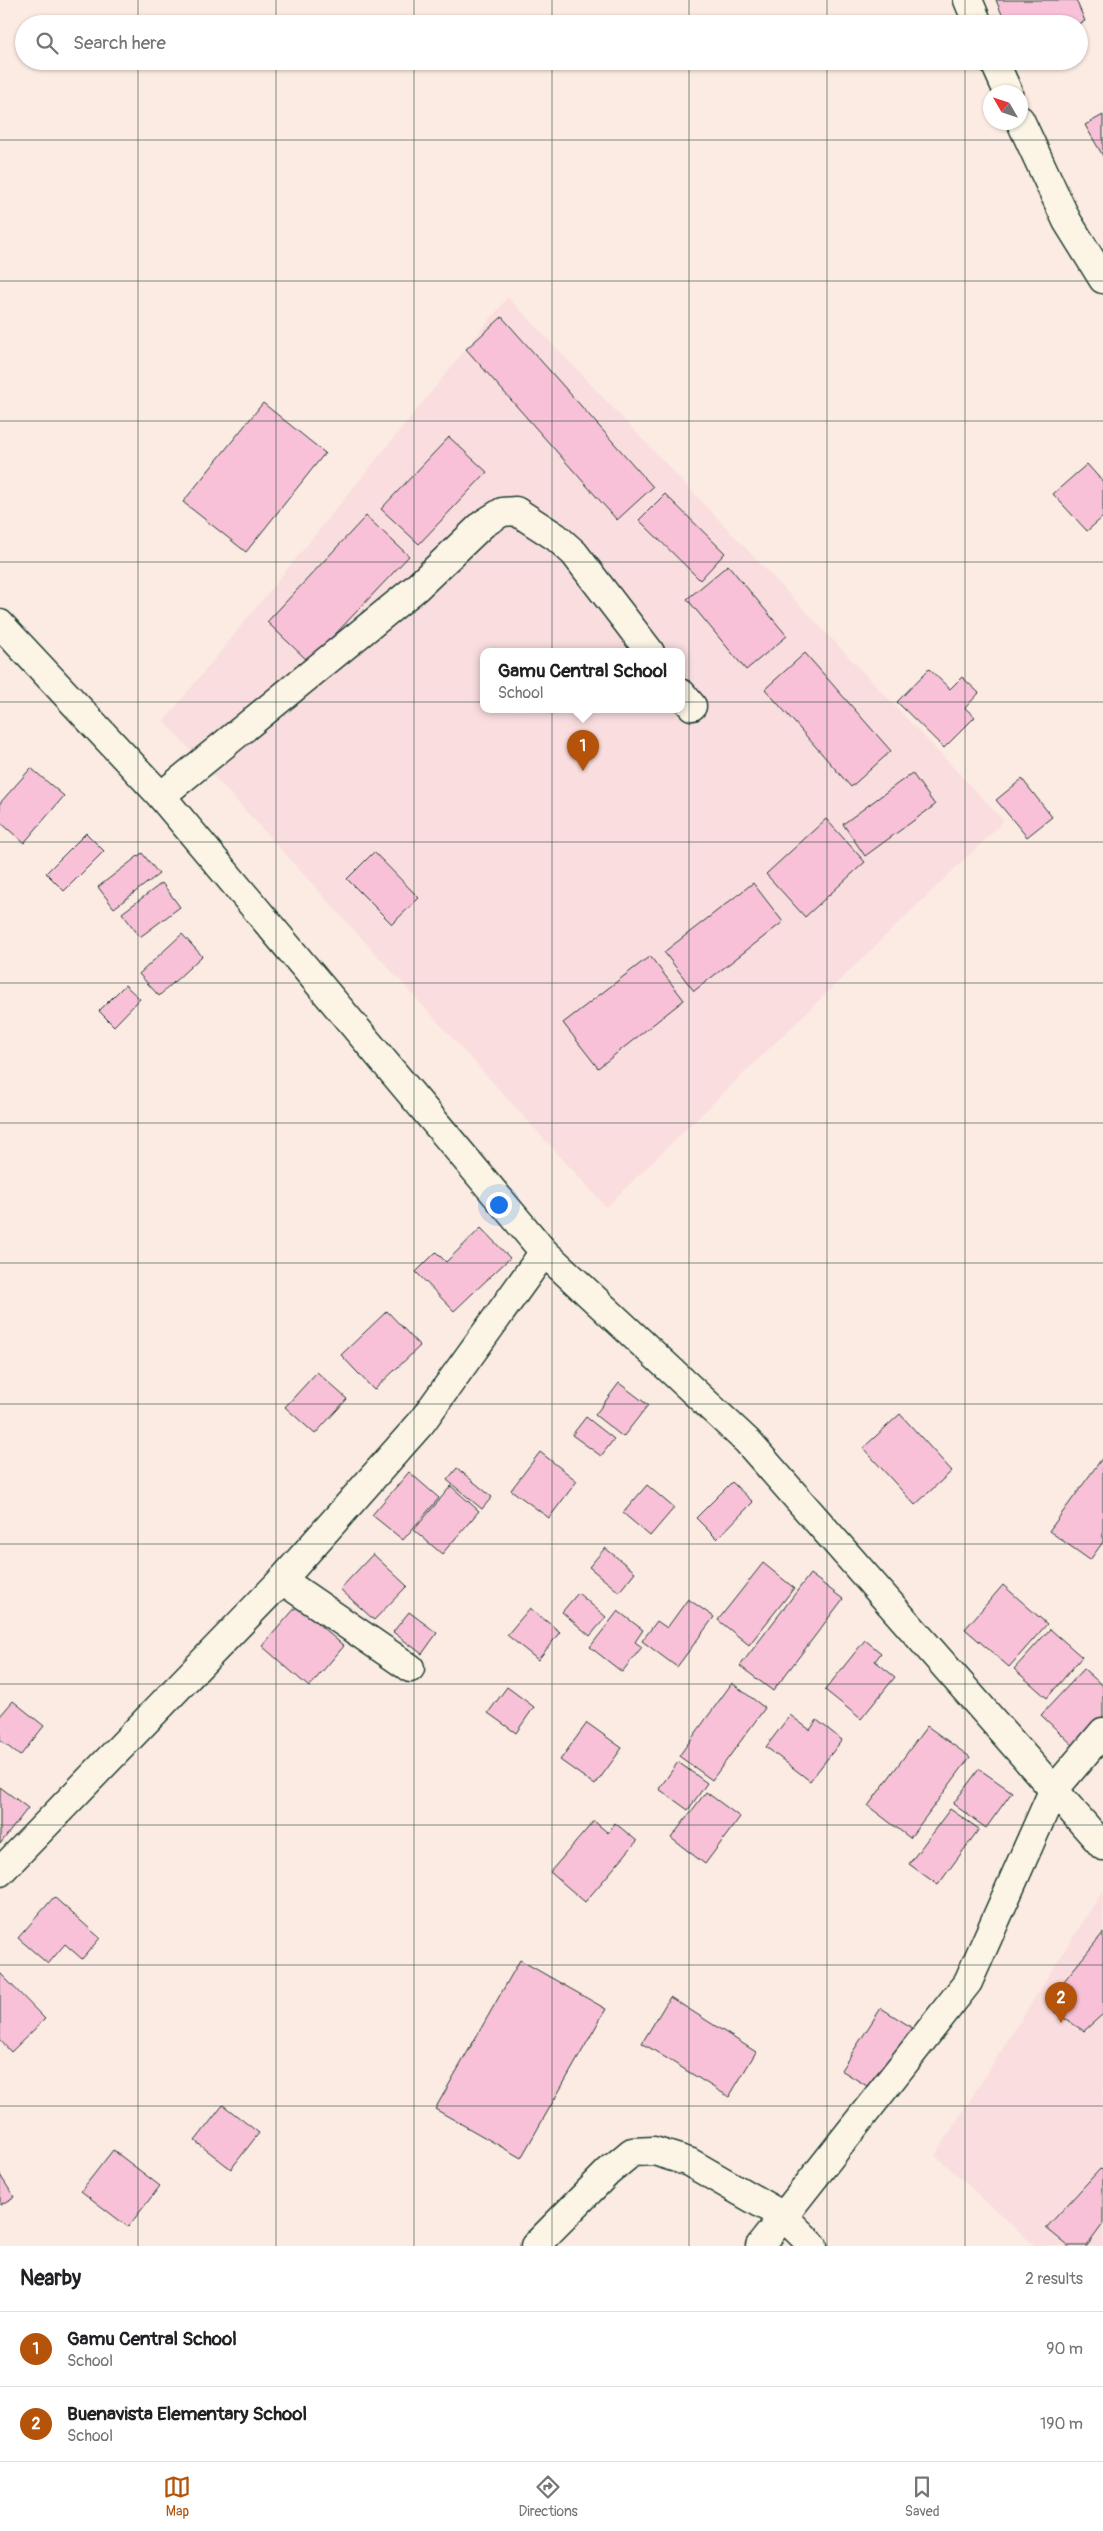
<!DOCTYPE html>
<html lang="en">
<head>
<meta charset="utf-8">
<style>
	body { margin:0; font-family:Pangolin,sans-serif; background:#f2f2f2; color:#202124 }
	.compass { position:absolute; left:983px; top:85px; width:45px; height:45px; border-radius:50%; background:#fff; box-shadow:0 1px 4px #0004; rotate:309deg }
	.you { position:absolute; left:498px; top:1204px; width:18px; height:18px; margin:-12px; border:4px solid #fff; border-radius:50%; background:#1a73e8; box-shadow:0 0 0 8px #1a73e833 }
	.badge { display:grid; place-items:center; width:32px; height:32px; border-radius:50%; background:#b45309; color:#fff; font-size:16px; font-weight:700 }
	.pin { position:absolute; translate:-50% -41px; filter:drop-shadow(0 1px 2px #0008) }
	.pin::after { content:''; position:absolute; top:26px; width:18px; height:15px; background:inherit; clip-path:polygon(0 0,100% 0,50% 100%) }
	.popup { position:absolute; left:480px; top:648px; width:205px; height:65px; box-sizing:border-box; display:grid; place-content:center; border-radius:10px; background:#fff; filter:drop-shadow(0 1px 4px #0005); font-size:16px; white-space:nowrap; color:#757577 }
	.popup b { font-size:19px; color:#202124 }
	.popup::after { content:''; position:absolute; left:50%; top:100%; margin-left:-10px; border:10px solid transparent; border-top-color:#fff }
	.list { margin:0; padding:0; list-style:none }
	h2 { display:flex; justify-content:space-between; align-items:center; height:65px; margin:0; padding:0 20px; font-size:21px }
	h2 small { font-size:16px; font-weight:400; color:#757577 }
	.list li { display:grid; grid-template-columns:32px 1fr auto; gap:15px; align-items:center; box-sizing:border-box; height:75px; padding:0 20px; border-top:1px solid #e0e0e0 }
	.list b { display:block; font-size:19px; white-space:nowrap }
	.list p { margin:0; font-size:16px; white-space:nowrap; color:#757577 }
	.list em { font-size:16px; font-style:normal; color:#757577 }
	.icon { flex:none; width:28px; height:28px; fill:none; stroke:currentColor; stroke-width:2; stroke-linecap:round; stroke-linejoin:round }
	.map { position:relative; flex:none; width:1103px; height:2246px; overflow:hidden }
	.search { position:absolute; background:#fff; box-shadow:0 1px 4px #0004; left:15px; right:15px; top:15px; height:55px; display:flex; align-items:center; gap:12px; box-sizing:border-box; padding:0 18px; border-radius:28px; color:#757577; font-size:19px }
	.sheet { height:215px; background:#fff }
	nav { display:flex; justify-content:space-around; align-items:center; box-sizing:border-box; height:70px; border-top:1px solid #e0e0e0; background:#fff; font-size:14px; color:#757577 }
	nav a { display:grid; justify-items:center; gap:2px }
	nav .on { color:#b45309 }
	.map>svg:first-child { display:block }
	.built { fill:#fadedf; fill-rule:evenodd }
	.building { fill:#f8c1d8; stroke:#1f3d34 }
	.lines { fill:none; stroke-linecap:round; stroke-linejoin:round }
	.minor-casing { stroke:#1f3d34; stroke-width:31 }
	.minor { stroke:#fcf5e5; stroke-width:28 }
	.grid { fill:none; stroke:#1f3d34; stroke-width:1; stroke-opacity:0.55 }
</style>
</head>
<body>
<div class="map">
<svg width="1103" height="2246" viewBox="0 0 1103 2246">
	<rect width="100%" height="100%" fill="#fbebe2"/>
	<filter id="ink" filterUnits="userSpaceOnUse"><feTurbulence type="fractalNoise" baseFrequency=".02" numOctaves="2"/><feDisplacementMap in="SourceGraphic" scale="10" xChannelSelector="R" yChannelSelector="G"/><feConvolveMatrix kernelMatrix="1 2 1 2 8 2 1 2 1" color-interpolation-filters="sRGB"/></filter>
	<g filter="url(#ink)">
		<g class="built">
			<path d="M508,297L1004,821L606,1207L164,721ZM484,652H682V710H484Z"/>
			<polygon points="1103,1890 1103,2246 1035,2246 935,2155"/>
		</g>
		<g class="building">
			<polygon points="996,0 1076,0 1085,21 1079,24 1006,24"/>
			<polygon points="1103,115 1103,156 1085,125"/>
			<polygon points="502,317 653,487 617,520 466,349"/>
			<polygon points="263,403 325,453 246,552 183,502"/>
			<polygon points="449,437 487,472 419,544 381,509"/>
			<polygon points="1087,464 1103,482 1103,517 1087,531 1053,494"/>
			<polygon points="665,494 725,553 700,580 639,520"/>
			<polygon points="366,516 409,556 309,662 267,622"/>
			<polygon points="728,565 787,636 746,670 687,599"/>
			<polygon points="805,653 891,751 851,787 765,689"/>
			<polygon points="929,669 950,689 962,677 979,693 965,708 975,717 944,748 897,702"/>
			<polygon points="31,768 64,796 24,843 0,822 0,803"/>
			<polygon points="912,773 935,805 865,856 843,824"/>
			<polygon points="1022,779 1052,817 1027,837 996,800"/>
			<polygon points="826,819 865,862 805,917 766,874"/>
			<polygon points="86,833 104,851 64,891 46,873"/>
			<polygon points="374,852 419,898 392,924 347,879"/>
			<polygon points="142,853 159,874 114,908 98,887"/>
			<polygon points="162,883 180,907 140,937 122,913"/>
			<polygon points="753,883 783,922 694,991 664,952"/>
			<polygon points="182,934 202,956 159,996 139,974"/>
			<polygon points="650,956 684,1000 598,1068 563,1023"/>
			<polygon points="125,985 140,999 114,1026 99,1011"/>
			<polygon points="481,1228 510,1258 454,1311 416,1272 436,1252 446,1262"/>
			<polygon points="387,1311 420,1346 374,1390 341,1355"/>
			<polygon points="317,1372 347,1399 315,1434 285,1407"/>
			<polygon points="619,1383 648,1405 623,1437 595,1415"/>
			<polygon points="900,1414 952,1471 915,1505 863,1448"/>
			<polygon points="586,1417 614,1439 601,1456 572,1435"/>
			<polygon points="540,1452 577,1481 549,1518 511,1490"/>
			<polygon points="1103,1457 1103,1542 1090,1560 1049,1531"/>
			<polygon points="457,1468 492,1497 482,1509 447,1480"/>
			<polygon points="409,1472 439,1498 403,1540 372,1515"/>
			<polygon points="732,1482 753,1502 717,1539 696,1518"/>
			<polygon points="647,1485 674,1508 650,1536 623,1513"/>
			<polygon points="451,1486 479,1511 442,1554 414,1530"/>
			<polygon points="605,1548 635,1572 619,1592 589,1567"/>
			<polygon points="373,1554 407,1586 374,1620 340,1589"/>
			<polygon points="763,1563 794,1588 749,1645 718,1620"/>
			<polygon points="810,1574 843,1599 773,1691 740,1666"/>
			<polygon points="1003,1585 1047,1624 1009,1667 965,1629"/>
			<polygon points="578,1593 606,1617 590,1636 562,1612"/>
			<polygon points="688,1599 714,1617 677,1667 642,1641 657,1621 667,1628"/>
			<polygon points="297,1606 344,1646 309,1687 262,1646"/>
			<polygon points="530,1608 560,1632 538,1660 507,1635"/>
			<polygon points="618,1611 643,1630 635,1642 642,1647 622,1672 590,1647"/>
			<polygon points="409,1612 437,1633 422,1654 393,1632"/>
			<polygon points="1050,1629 1082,1657 1047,1698 1014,1669"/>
			<polygon points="865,1640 881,1653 875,1661 895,1677 861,1719 825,1690"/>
			<polygon points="1084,1669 1103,1686 1103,1719 1076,1748 1041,1715"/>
			<polygon points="732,1683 765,1708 712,1780 679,1756"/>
			<polygon points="507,1687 534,1707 516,1733 488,1713"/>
			<polygon points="13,1701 44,1726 20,1756 0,1740 0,1716"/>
			<polygon points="790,1715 810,1730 817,1720 842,1740 810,1781 766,1747"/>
			<polygon points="587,1723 622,1748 595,1785 560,1760"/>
			<polygon points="927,1726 970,1757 910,1838 868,1806"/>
			<polygon points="678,1762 707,1783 688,1810 659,1789"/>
			<polygon points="979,1769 1012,1792 986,1828 953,1804"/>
			<polygon points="0,1787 28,1808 0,1844"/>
			<polygon points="706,1792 740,1817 705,1864 671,1838"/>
			<polygon points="950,1809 979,1829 938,1885 909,1864"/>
			<polygon points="594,1821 608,1833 615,1823 637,1841 585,1902 550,1872"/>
			<polygon points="54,1897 100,1938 82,1959 65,1944 48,1964 18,1938"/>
			<polygon points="1103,1933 1103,2014 1084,2031 1054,2012 1071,2001 1064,1981"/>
			<polygon points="520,1960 606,2009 521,2158 435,2109"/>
			<polygon points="0,1973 45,2019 11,2052 0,2040"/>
			<polygon points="670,1997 756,2052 729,2097 642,2043"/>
			<polygon points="881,2008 919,2032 880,2094 841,2070"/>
			<polygon points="223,2105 259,2133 231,2169 195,2141"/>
			<polygon points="113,2150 160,2186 128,2227 81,2191"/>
			<polygon points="1100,2169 1103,2170 1103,2224 1087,2246 1068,2246 1046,2228"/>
			<polygon points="0,2175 14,2197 0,2205"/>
		</g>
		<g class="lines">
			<g class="minor-casing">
				<g id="minor">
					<polyline points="968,0 978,24"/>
					<polyline points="994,61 1008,92"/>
					<polyline points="1020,120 1067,221 1103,279"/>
					<polyline points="0,624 161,796 544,1252 747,1441 1103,1846"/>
					<polyline points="682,694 692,706"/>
					<polyline points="161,796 416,588 483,524 502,512 516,511 556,537 574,553 650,652"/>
					<polyline points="282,1580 410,1668"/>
					<polyline points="0,1872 282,1580 421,1423 544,1252"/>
					<polyline points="535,2246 608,2172 632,2152 654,2151 689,2162 783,2216 813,2246"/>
					<polyline points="760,2246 968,1982 1053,1791 1103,1732"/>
				</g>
			</g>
			<use href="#minor" class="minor"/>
		</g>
	</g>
	<path class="grid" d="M138,0V24M276,0V24M414,0V24M552,0V24M689,0V24M827,0V24M965,0V24M138,61V2246M276,61V2246M414,61V2246M552,61V2246M689,61V2246M827,61V2246M965,61V2246M0,140H1103M0,281H1103M0,421H1103M0,562H1103M0,702H1103M0,842H1103M0,983H1103M0,1123H1103M0,1263H1103M0,1404H1103M0,1544H1103M0,1684H1103M0,1825H1103M0,1965H1103M0,2106H1103"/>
</svg>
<svg class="compass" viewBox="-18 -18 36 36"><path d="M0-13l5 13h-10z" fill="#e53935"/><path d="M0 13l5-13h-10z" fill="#757577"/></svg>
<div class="you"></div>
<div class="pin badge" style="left:583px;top:771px">1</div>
<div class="popup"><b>Gamu Central School</b>School</div>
<div class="pin badge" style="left:1061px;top:2023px">2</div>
<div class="search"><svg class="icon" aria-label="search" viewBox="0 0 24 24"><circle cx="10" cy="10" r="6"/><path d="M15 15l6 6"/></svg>Search here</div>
</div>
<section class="sheet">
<h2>Nearby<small>2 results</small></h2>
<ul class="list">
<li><span class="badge">1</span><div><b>Gamu Central School</b><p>School</p></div><em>90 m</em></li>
<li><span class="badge">2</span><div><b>Buenavista Elementary School</b><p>School</p></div><em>190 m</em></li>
</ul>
</section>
<nav>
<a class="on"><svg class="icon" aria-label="map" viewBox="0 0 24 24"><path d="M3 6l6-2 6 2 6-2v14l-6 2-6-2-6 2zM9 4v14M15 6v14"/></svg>Map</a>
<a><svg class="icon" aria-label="directions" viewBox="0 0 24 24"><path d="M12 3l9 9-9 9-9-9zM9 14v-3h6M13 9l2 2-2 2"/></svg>Directions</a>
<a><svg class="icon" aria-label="saved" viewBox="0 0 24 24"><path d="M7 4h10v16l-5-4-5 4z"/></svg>Saved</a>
</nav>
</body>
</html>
